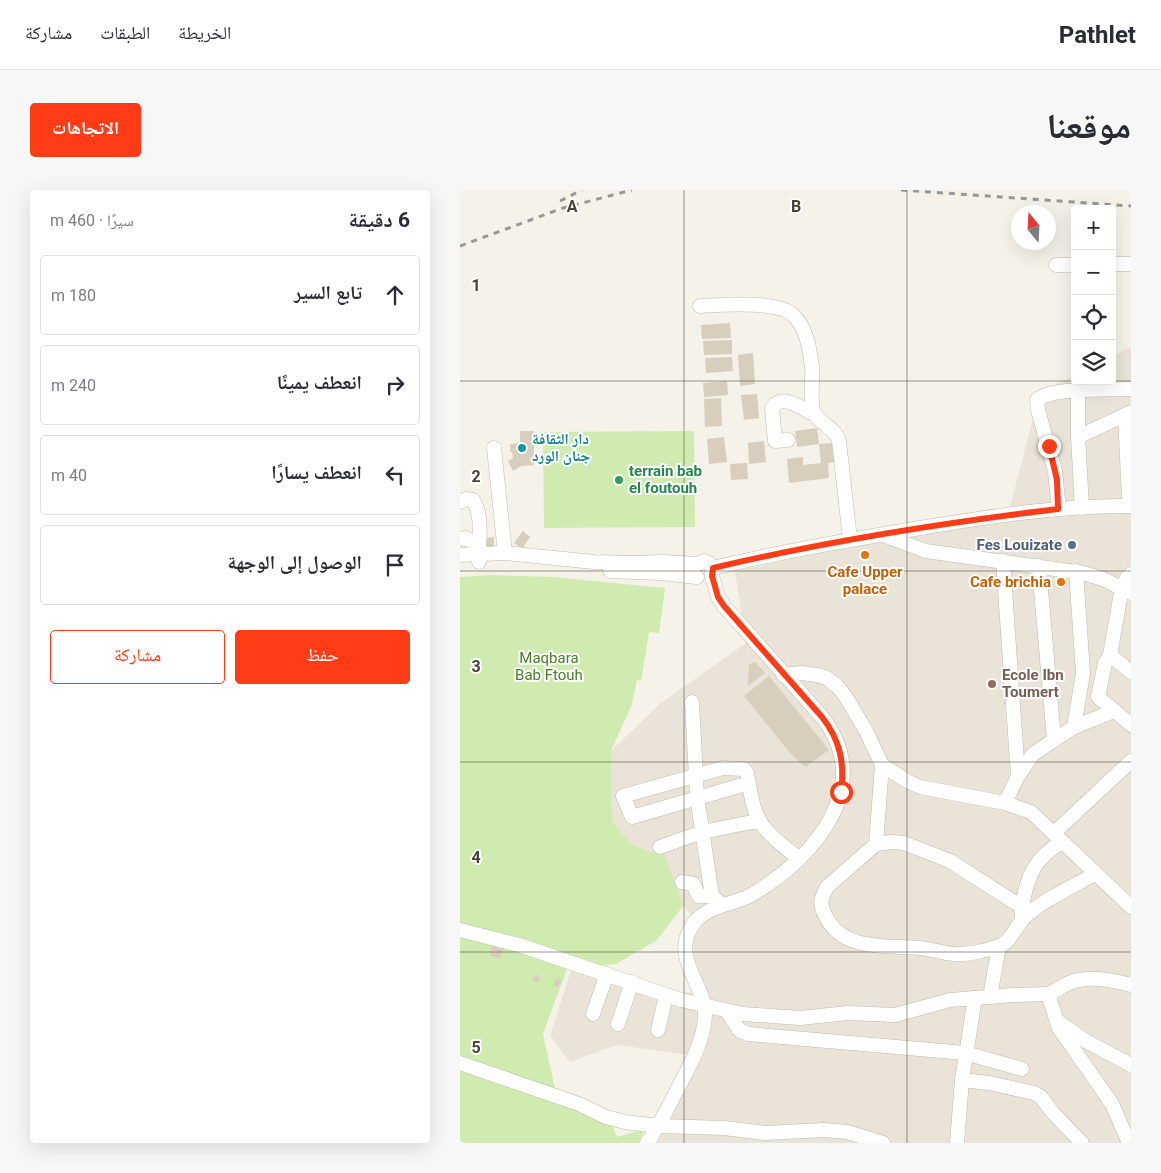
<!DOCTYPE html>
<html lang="ar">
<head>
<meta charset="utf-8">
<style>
	body { margin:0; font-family:Roboto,"Noto Naskh Arabic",sans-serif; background:#f7f7f7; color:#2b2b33; direction:rtl }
	.controls { position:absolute; right:15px; top:15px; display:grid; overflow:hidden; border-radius:5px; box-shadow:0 5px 20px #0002 }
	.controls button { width:45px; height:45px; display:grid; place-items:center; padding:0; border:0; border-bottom:1px solid #e1e1e2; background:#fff; color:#2b2b33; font:25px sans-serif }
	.compass { position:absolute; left:551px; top:15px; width:45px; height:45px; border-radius:50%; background:#fff; box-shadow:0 5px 20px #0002; rotate:342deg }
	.stop { position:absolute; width:15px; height:15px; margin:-11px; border:4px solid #ff3c16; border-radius:50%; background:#fff }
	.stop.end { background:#ff3c16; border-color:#fff; box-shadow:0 1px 5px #0008 }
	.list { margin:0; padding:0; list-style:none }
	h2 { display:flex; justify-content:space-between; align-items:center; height:65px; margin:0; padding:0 20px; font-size:21px }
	h2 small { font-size:16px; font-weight:400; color:#7c7c81 }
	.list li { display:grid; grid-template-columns:32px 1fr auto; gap:15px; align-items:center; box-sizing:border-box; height:80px; margin:0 10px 10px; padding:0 10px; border:1px solid #e1e1e2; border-radius:5px }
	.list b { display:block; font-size:19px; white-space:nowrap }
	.list em { font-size:16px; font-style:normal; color:#7c7c81 }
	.actions { display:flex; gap:10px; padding:15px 20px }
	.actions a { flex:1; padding:11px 0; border:1px solid #ff3c16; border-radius:5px; text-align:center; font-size:18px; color:#ff3c16 }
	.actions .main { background:#ff3c16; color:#fff }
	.icon { flex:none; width:28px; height:28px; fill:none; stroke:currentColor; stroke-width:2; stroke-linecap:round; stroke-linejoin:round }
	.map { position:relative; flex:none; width:671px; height:953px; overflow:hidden; direction:ltr; border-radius:5px }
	header { display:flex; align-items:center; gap:30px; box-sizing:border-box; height:70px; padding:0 25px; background:#fff; border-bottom:1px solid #e1e1e2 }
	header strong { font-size:24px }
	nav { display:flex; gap:28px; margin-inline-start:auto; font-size:18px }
	.intro { display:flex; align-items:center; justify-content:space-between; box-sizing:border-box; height:120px; padding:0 30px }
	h1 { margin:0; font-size:35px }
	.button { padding:12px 22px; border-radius:5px; background:#ff3c16; color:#fff; font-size:18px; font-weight:700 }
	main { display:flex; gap:30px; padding:0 30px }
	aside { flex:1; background:#fff; border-radius:5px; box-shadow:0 5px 20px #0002 }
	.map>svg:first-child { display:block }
	.residential { fill:#e9e4d7 }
	.green { fill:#d0ebb0 }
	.building { fill:#d7cebe }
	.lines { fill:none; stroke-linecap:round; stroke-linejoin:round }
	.minor-casing { stroke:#c1baab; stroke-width:15 }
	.minor { stroke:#fff; stroke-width:14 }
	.rail { stroke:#989898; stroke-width:3; stroke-dasharray:6 6; stroke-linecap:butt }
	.route { stroke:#ff3c16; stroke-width:6 }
	.grid { fill:none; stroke:#494237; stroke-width:1; stroke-opacity:0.55 }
	.culture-dot { fill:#0f9aa8; stroke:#fff; stroke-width:2 }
	.leisure-dot { fill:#2e9e5b; stroke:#fff; stroke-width:2 }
	.service-dot { fill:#5c6f8a; stroke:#fff; stroke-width:2 }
	.food-dot { fill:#e8710a; stroke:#fff; stroke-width:2 }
	.education-dot { fill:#8d6e63; stroke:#fff; stroke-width:2 }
	.labels { text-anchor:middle; stroke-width:4; stroke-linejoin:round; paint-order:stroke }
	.culture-label { font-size:15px; font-weight:bold; fill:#0d838f; stroke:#fff; text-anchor:start }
	.leisure-label { font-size:15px; font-weight:bold; fill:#27864d; stroke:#fff; text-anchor:start }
	.service-label { font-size:15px; font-weight:bold; fill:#4e5e75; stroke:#fff; text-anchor:end }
	.food-label { font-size:15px; font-weight:bold; fill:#c56008; stroke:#fff }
	.park-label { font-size:15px; fill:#477f27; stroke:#fff }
	.education-label { font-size:15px; font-weight:bold; fill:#785e54; stroke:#fff; text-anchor:start }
	.grid-label { font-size:16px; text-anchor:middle; font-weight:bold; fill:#494237; stroke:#fff; stroke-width:4; stroke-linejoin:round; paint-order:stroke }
</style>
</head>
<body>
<header>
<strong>Pathlet</strong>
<nav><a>الخريطة</a><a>الطبقات</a><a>مشاركة</a></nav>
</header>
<div class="intro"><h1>موقعنا</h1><a class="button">الاتجاهات</a></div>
<main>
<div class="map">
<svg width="671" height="953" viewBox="0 0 671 953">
	<rect width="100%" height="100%" fill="#f5f2e9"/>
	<polygon class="residential" points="671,157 671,953 197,953 238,866 157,855 110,872 90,846 115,768 225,803 244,798 233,768 234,743 242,736 223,716 205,665 187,661 170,653 153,632 151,612 151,561 201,513 286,453 275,381 548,324 580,202 615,185 615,191 652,191 652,167"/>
	<g class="green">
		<polygon points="234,241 235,337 84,338 83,242"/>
		<polygon points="30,385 93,387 205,398 199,443 189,442 181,491 177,490 172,514 151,561 151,613 153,632 170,653 187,661 205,665 223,716 197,750 156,774 134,776 111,768 83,844 98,912 143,931 153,937 157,947 181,940 183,943 178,953 0,953 0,387"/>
	</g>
	<g class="building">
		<polygon points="270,133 271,148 242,149 241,135"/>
		<polygon points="272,150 272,164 244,165 243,151"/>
		<polygon points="293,163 295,194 280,196 278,165"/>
		<polygon points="272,167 273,181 246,183 245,168"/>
		<polygon points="267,191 268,205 244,207 243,193"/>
		<polygon points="297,204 299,228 284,230 281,205"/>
		<polygon points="261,208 262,236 245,237 244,209"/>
		<polygon points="357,238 359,254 337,257 335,241"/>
		<polygon points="60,241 74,241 74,275 61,276 53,281 48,271 53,268 52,262 50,262 50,254 60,253"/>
		<polygon points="264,247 267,272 249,274 247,249"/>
		<polygon points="304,251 306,272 289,274 288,253"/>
		<polygon points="374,253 376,272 368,273 369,288 329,293 327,269 343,267 343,275 361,273 359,254"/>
		<polygon points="287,273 288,289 271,290 270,274"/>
		<polygon points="63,341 70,347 62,359 54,353"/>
		<polygon points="34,347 34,358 26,358 25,348"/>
		<polygon points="295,472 305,483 288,496 289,475"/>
		<polygon points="309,486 369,560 345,577 331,564 284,506"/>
		<polygon points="32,756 43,760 40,769 29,765"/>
		<polygon points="76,784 81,788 77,793 72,789"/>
		<polygon points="96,788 101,791 98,797 93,795"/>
	</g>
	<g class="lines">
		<g class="minor-casing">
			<g id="minor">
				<polyline points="652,74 671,74"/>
				<polyline points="596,75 615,75"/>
				<path d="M240,116C261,115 318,110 333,125C347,137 350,161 352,178C353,192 350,207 353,220C357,234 375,236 379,251L390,349"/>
				<polyline points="665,226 669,308"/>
				<polyline points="618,247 671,222"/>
				<path d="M328,250L315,251L312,218C323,202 341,219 354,224"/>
				<polyline points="34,258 45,363"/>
				<path d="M0,312L6,309L13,310C24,326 18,353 19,372"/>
				<polyline points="622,318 618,247 618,200 671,199"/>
				<path d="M599,319L595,281L578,220L577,210C586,202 605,201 618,200"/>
				<polyline points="423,345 466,361 623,383 643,389 671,403"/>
				<polyline points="0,349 5,348 19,355"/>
				<polyline points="0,365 45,363 134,372 174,373 204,372 238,374 244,371 249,373 253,378"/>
				<polyline points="543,371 558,586"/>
				<polyline points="579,376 594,550"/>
				<path d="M253,378C324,361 395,349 466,337C534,326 603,315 671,316"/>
				<polyline points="150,381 201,383 237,387"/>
				<polyline points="671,384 667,388 662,398 650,465 671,482"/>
				<polyline points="650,465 645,473 638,507 671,535"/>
				<polyline points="323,485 341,483 357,485 367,488 378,497 386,507 406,541 422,575 447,591 460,597 545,613 571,622 671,717"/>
				<polyline points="232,512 237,607 252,706"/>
				<polyline points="614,537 623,483 616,381"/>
				<path d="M422,575L416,654L367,697C361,708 359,714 365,725C382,762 427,755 460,758C471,759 482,763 494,764C507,765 526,761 539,756C552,751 555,737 564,728C584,709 612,697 635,684"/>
				<path d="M289,594L279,596L172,627L163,606L263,578L284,579L287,583C290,598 292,620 301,633C310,647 325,657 338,668"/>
				<polyline points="545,613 558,586 573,564 614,537 654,521"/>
				<polyline points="594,643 671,571"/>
				<polyline points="416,654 432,652 444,653 490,671 562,717 562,730"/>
				<polyline points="200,657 242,642 292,632 300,632"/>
				<polyline points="222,692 233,694 239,706 252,706 259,712"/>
				<path d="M562,717C567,687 574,668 602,652"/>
				<polyline points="0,740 59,755 221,810 283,824 340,828 388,823 435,825 490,810 553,805 588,804"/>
				<polyline points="530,807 539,756"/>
				<polyline points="267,821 279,840 288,844 505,863 562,879"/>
				<polyline points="133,824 147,784"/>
				<polyline points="599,832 624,850 671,875"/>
				<polyline points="158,834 172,792"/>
				<polyline points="198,840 206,806"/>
				<polyline points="0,873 119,914 146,927 165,932 199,936 264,938 305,943 364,940 387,942 423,953"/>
				<polyline points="502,890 529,893 574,903 581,907 593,923 622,953"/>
				<path d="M187,953C199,937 207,919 217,900C229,876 245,851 245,823C245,794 209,766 234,733C248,715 272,715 291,705C353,669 417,597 362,527L264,416L258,407L252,386L253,378"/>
				<polyline points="497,953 502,890 515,808"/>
				<path d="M669,953L652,914L599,838L588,804C596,801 602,796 609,793C630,785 650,790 671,795"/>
			</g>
		</g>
		<use href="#minor" class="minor"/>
		<g class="rail">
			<polyline points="441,0 671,16"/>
			<polyline points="100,11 122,0"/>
			<polyline points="0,56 103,18 172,0"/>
		</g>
	</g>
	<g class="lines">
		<path class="route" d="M381,602C385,573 380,550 362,527L264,416L258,407L252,386L253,378C367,351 482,333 598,319L597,290L589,256"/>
	</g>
	<path class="grid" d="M224,0V953M447,0V953M0,191H615M652,191H671M0,381H671M0,572H671M0,762H671"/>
	<circle class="culture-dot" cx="62" cy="258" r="5"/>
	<circle class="leisure-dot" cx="159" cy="290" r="5"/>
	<circle class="service-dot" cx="612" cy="355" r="5"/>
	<g class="food-dot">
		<circle cx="405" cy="365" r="5"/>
		<circle cx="601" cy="392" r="5"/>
	</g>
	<circle class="education-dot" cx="532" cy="494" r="5"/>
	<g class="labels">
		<g class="culture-label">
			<text x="72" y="254">دار الثقافة<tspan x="72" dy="17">جنان الورد</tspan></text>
		</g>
		<g class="leisure-label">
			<text x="169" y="286">terrain bab<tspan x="169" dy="17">el foutouh</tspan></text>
		</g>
		<g class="service-label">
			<text x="602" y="360">Fes Louizate</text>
		</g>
		<g class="food-label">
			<text x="405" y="387">Cafe Upper<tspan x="405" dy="17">palace</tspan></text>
			<text x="591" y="397" text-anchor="end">Cafe brichia</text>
		</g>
		<g class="park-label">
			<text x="89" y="473">Maqbara<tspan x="89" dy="17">Bab Ftouh</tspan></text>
		</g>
		<g class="education-label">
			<text x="542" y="490">Ecole Ibn<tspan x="542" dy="17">Toumert</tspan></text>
		</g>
	</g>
	<g class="grid-label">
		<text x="112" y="22">A</text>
		<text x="336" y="22">B</text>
		<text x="16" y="101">1</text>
		<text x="16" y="292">2</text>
		<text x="16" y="482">3</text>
		<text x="16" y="673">4</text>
		<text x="16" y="863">5</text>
	</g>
</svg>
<div class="controls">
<button>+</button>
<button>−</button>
<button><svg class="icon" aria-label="locate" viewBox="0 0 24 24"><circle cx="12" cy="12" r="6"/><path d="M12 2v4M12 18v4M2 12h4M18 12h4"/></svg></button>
<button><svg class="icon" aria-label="layers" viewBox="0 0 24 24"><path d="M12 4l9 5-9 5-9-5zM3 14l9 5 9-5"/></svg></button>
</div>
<svg class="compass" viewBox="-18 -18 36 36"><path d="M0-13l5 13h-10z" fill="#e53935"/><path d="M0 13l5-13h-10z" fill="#7c7c81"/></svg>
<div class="stop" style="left:381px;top:602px"></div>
<div class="stop end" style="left:589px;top:256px"></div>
</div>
<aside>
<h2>6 دقيقة<small>سيرًا · 460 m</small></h2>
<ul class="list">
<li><svg class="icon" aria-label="ahead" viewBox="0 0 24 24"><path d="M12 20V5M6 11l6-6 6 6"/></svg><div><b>تابع السير</b></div><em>180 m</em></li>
<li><svg class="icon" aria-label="right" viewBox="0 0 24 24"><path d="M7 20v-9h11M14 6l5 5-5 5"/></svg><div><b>انعطف يمينًا</b></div><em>240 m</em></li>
<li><svg class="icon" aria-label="left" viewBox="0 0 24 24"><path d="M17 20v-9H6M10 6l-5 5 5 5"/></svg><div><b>انعطف يسارًا</b></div><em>40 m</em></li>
<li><svg class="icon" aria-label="arrive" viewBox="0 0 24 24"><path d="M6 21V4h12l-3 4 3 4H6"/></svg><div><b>الوصول إلى الوجهة</b></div></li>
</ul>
<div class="actions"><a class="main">حفظ</a><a>مشاركة</a></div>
</aside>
</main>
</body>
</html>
